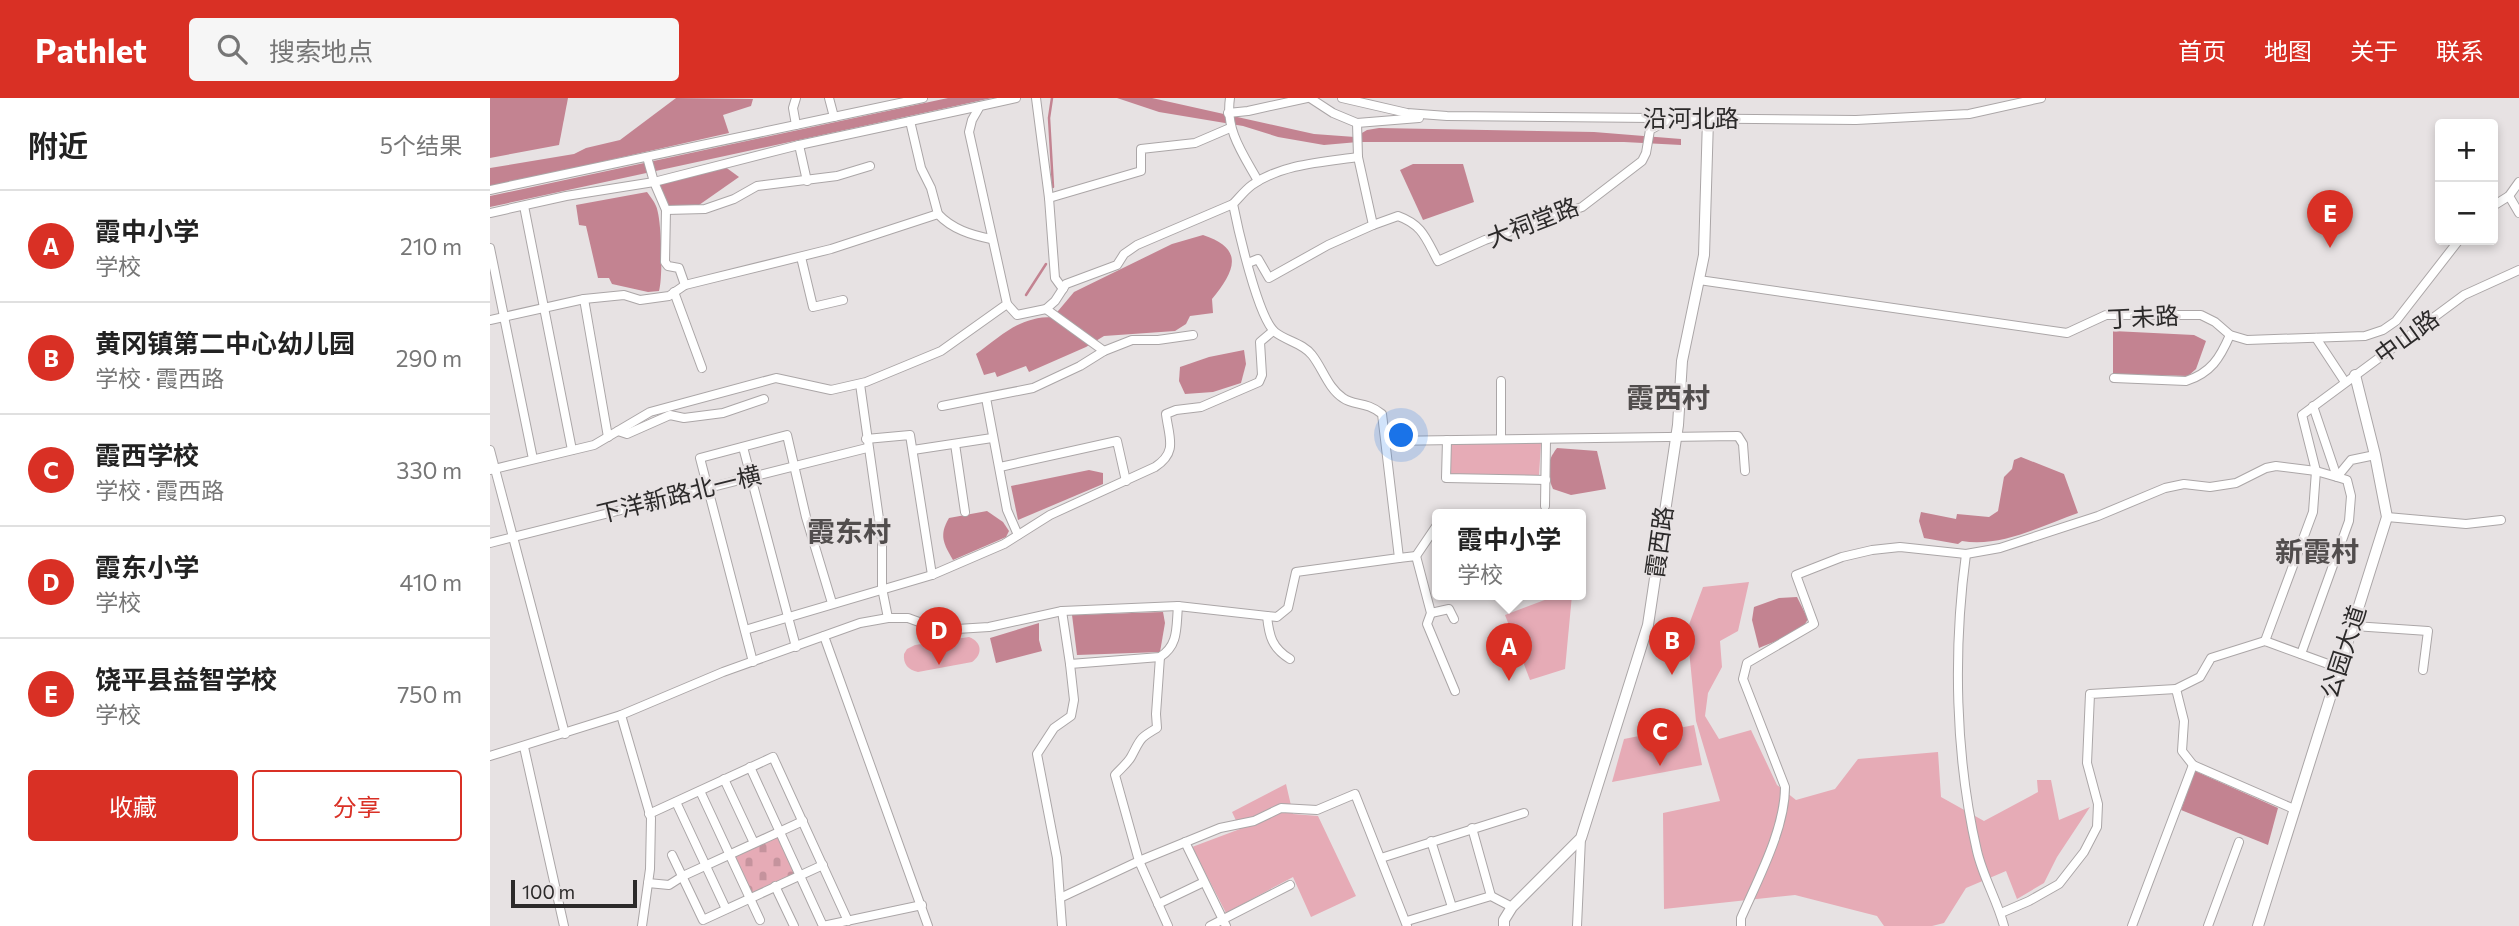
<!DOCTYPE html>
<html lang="zh">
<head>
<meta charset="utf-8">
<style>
	body { margin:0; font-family:Commissioner,"Noto Sans SC",sans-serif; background:#f6f6f6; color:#222 }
	.controls { position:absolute; right:21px; top:21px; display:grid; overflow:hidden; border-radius:7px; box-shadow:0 4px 10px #0003 }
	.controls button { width:63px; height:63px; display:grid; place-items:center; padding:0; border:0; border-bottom:2px solid #e0e0e0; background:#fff; color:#222; font:35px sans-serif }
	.scale { position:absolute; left:21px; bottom:18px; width:126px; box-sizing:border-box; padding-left:7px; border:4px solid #2c2a2a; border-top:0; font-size:19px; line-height:24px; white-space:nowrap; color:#2c2a2a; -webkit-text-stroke:5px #e7e2e3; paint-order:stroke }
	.you { position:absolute; left:912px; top:338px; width:24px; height:24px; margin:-18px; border:5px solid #fff; border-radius:50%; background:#1a73e8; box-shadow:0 0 0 10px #1a73e833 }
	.badge { display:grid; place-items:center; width:46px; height:46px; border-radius:50%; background:#d93025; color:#fff; font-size:23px; font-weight:700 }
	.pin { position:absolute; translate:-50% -58px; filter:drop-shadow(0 2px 4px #0008) }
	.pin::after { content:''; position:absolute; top:37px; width:24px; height:21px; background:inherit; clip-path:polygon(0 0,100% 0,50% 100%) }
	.popup { position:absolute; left:942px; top:411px; width:154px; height:91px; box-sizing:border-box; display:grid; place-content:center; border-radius:7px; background:#fff; filter:drop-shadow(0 2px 5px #0005); font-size:23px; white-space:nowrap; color:#767676 }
	.popup b { font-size:26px; color:#222 }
	.popup::after { content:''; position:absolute; left:50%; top:100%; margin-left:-14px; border:14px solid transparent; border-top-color:#fff }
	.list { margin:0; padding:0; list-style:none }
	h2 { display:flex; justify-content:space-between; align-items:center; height:91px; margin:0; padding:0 28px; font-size:30px }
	h2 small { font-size:23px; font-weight:400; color:#767676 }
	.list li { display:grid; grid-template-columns:46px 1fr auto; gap:21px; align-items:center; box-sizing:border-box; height:112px; padding:0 28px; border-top:2px solid #e0e0e0 }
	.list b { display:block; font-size:26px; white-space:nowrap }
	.list p { margin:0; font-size:23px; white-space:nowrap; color:#767676 }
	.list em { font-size:23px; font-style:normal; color:#767676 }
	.actions { display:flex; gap:14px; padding:21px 28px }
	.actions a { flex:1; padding:16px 0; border:2px solid #d93025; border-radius:7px; text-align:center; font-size:24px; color:#d93025 }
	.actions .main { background:#d93025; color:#fff }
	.icon { flex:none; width:38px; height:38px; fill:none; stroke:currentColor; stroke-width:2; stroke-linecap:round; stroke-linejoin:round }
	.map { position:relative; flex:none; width:2029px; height:828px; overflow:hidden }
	header { display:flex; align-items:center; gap:42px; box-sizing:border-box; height:98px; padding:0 35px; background:#d93025; color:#fff }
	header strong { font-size:33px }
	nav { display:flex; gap:38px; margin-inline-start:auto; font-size:24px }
	.search { width:490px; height:63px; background:#f6f6f6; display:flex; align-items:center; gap:18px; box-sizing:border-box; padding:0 24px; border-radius:7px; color:#767676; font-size:26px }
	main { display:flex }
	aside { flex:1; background:#fff }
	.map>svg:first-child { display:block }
	.green { fill:#e6abb6 }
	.cemetery { fill:url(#cemetery-stones) }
	.water { fill:#c38391 }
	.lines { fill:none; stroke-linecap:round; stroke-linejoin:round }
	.stream { stroke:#c38391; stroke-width:2.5 }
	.minor-casing { stroke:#aba6a7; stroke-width:10 }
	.major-casing { stroke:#aba6a7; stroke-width:12 }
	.minor { stroke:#fff; stroke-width:8 }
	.major { stroke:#fff; stroke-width:10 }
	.labels { text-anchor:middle; stroke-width:5; stroke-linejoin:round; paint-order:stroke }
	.street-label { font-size:24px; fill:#2c2a2a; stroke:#e7e2e3 }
	.quarter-label { font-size:28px; font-weight:bold; fill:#514d4d; stroke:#e7e2e3 }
</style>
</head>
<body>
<header>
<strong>Pathlet</strong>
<div class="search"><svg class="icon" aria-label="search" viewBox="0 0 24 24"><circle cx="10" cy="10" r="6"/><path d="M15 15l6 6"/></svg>搜索地点</div>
<nav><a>首页</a><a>地图</a><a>关于</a><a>联系</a></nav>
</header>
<main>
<aside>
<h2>附近<small>5个结果</small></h2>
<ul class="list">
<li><span class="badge">A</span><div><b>霞中小学</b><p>学校</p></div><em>210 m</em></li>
<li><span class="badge">B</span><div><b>黄冈镇第二中心幼儿园</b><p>学校 · 霞西路</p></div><em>290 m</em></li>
<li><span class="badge">C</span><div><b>霞西学校</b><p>学校 · 霞西路</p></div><em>330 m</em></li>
<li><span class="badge">D</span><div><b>霞东小学</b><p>学校</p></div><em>410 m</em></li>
<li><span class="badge">E</span><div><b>饶平县益智学校</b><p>学校</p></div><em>750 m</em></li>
</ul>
<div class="actions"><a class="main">收藏</a><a>分享</a></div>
</aside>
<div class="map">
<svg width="2029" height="828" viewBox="0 0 2029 828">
	<defs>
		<pattern id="cemetery-stones" width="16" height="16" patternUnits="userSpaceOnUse" patternTransform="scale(1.75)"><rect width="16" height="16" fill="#e6abb6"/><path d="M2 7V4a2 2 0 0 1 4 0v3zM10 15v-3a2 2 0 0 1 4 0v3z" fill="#c5939d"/></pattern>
	</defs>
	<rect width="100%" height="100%" fill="#e7e2e3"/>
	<g class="green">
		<polygon points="1051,345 1049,377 959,377 959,346"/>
		<polygon points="1259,484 1248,533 1230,543 1232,569 1218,595 1215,618 1229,641 1261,632 1287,687 1306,702 1345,691 1368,661 1448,654 1451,699 1494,723 1548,694 1547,682 1561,682 1569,722 1600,709 1567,759 1554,785 1527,801 1516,773 1476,790 1454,825 1442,828 1394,828 1387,818 1305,797 1174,811 1173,715 1230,703 1206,623 1197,532 1213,489"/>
		<polygon points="1068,497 1082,497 1075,571 1040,582 1015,517"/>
		<path d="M479,539C492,544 493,556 482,564L428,574C418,572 413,566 414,556L417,551L425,547Z"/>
		<polygon points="1204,627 1212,667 1122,684 1134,641"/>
		<polygon points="796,686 803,716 828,718 866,798 821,819 803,779 736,815 702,749 750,731 742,714"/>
	</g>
	<polygon class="cemetery" points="289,733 310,777 260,800 239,757"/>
	<g class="water">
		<polygon points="0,0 78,0 69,47 0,60"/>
		<polygon points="186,0 263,1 261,8 233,17 239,35 0,89 0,70 84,56 96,50 130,42"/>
		<polygon points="458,0 502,0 0,109 0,98"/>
		<polygon points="627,0 662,0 824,36 865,39 877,32 889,30 1104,34 1191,41 1191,47 1134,44 868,44 834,47 788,39 753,28 669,14"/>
		<polygon points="923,66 973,66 984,104 933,122 910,72"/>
		<polygon points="234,68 249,79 209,107 178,108 169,89 170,85"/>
		<path d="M157,94C160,98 164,103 166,108C172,121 173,180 169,193L158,194L122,186L119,180H108L96,128L89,127L86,107Z"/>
		<path d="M713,137C756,151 744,174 722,201L723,215L700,218L696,226L685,233L614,238L596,249L539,274L536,268L507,279L505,274L494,277L486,256C513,237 528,219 563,219L584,194L682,146Z"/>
		<polygon points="1623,233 1704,237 1716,243 1706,271 1698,278 1623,276"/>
		<polygon points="754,252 756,266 751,285 723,294 695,296 689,283 690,269 719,259"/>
		<path d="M1067,350L1107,353L1116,391L1081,397L1063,391C1056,375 1056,364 1067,350Z"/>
		<path d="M1531,359L1574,376L1588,415C1553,427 1510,450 1472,443L1468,446L1434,440L1429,423L1431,414L1466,421L1467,416L1499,419L1508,413L1514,379L1522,371L1524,362Z"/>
		<polygon points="599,372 613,375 613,386 528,422 521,388"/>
		<path d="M497,413L513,424L519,433L516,439L463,462C453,445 449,437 459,420Z"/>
		<path d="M1307,499L1318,521C1311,536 1284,543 1269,550L1262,522L1264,509L1289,500Z"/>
		<polygon points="673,514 675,525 670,554 587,557 582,517"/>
		<polygon points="549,525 549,542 552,553 506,565 500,540"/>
		<polygon points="1705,673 1788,710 1778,747 1691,712"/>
	</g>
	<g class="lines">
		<g class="stream">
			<polyline points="562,0 559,20 563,89"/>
			<polyline points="536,197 556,166"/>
		</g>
		<g class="minor-casing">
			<g id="minor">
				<polyline points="306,0 303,10 306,27"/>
				<polyline points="339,0 344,19"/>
				<polyline points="546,0 559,100 565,180 573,191"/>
				<path d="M740,0C735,32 753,56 768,83"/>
				<polyline points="820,0 843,15 867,25"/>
				<polyline points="852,0 917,15 957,18 1366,22 1479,16 1551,0"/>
				<polyline points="738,15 758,13 817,0"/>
				<path d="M929,20L867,25L868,59L883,127L908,118C933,127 936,141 948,163L995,142L1092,109L1152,63L1156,55L1160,32L1178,22"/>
				<polyline points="420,23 431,70 441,90 448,116"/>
				<polyline points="309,47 317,83"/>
				<polyline points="157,59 164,84 176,112 175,164 178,168 189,170 195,187"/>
				<polyline points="0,92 433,0"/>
				<polyline points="2019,98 2029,115"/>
				<polyline points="559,100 651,73 651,51 705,45 740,30"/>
				<polyline points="34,108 82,352"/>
				<polyline points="2003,108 2019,98 2029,84"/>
				<polyline points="176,112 215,111 244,101 267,88 347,78 380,68"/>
				<polyline points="0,115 76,98 164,84 309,47 490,8"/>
				<polyline points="0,150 43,361"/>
				<polyline points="311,159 323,209 353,202"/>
				<polyline points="758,165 768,161 779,180 838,147 883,127"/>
				<polyline points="1209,182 1577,235 1616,217 1711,217 1725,224 1740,237 1757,242 1875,238 1893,232 1906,223 1969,142"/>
				<polyline points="184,194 212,270"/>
				<polyline points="94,201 118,339"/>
				<polyline points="517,206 527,217 556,211 565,203 576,186 627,167 634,156 647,147 743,106"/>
				<polyline points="556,211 614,253"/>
				<path d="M0,222L94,201L134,197L150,202L179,198L195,187L341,151L448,116C462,131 481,137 501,141"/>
				<polyline points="1826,240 1855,284"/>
				<path d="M1624,280L1696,283C1721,275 1730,260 1740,237"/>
				<polyline points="370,286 392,442 392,490 398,520"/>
				<polyline points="496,300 517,412 528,437"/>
				<polyline points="452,308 543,290 590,268 614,253 642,242 668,242 703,237"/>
				<polyline points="128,333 137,336 180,317 194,320 233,315 274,301"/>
				<polyline points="376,341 420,337 442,477"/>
				<polyline points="1011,341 1011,283"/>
				<polyline points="957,342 956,380 1056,382"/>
				<polyline points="896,343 1248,338 1253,346 1255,373"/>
				<polyline points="465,346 475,414"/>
				<polyline points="253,349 306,549"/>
				<polyline points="0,352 75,636"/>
				<polyline points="423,352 502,340"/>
				<polyline points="510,369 627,343 636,383"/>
				<polyline points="0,372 104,347 160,314 286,280 341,292 376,284 451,253 517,206 479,34 482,22 490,8 526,0"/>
				<polyline points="1055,408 1056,341"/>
				<polyline points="1897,419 1976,426 2011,422"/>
				<polyline points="0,445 377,350"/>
				<path d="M1476,456C1463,552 1465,658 1487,753C1493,779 1507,802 1514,828"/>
				<polyline points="926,458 947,427"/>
				<polyline points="909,460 926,458 941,515 937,526 965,593"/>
				<polyline points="572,513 580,566"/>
				<polyline points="941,515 959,511 964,521"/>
				<path d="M777,518C779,538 782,550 800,561"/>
				<polyline points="1864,528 1938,533 1933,572"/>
				<path d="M255,532L442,477L514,446L560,417L665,369C688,354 679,340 676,316L686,312L711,309L769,284L772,277L770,244L783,233"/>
				<polyline points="334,538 438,828"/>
				<polyline points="1775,543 1823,414 1826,373 1812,317 1974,197 2029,172"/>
				<polyline points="1811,556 1859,423 1861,398 1857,382 1847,379 1823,308"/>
				<path d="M670,559L666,616L667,630C648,641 651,641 641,659C637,666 630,671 625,677L649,763L678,828"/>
				<polyline points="263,564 210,360 297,337 316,419 342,505"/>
				<polyline points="1686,591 1710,579 1721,560 1775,543 1849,570"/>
				<polyline points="131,617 161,720 160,771 152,828"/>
				<polyline points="34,649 74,828"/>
				<path d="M0,658L131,617L233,574L370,525L398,520H418L451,532L499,529L572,513L688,508L787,519L798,510L806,474L909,460L892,316C876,303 864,308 853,300C838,290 833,271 822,257C813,245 796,243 785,234C768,220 748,131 743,106C749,100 755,92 762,87C792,66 833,64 868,59"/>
				<polyline points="260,669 333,828"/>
				<polyline points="234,681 264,745"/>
				<polyline points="210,693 270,822"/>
				<polyline points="186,704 236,811"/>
				<polyline points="159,716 283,659 358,823"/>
				<polyline points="982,730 1001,798"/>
				<polyline points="941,743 962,809"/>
				<polyline points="695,744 736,828"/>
				<polyline points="182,757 213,822 333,767"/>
				<polyline points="891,760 1034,715"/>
				<polyline points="158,785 179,787 193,778 313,723"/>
				<polyline points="285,788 304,828"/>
				<polyline points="570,800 649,763 730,730 764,723 791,710 827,712 865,696 917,828"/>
				<polyline points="668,806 714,784"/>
				<polyline points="1511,815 1539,803 1569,786 1594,754 1607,729 1608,706 1597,665 1600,596 1686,591 1694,623 1692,653 1703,667"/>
				<polyline points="917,823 1001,798 1022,809"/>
				<polyline points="333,828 432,807"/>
				<path d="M572,828L567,760L547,656L564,630L581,618L584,602L580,566L670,559C689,547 686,529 688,508"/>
				<polyline points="720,828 800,787"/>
				<polyline points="1087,828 1091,740"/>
				<path d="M1251,828V820C1268,781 1295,731 1295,689L1253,581L1257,565L1324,526L1306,477L1352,459L1382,452L1410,449L1476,456L1510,450L1608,418L1675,390L1694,386L1720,389L1746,385L1776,370L1786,368L1826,373L1847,379L1861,362L1885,357"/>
				<polyline points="1642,828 1703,667 1804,711"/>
				<polyline points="1718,828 1749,744"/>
			</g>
		</g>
		<g class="major-casing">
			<g id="major">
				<polyline points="1014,828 1014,822 1022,809 1091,740 1158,527 1188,327 1192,263 1214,157 1218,21"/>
				<polyline points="1768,828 1897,419 1885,357 1865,277"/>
			</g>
		</g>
		<use href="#minor" class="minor"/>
		<use href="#major" class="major"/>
	</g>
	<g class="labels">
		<g class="street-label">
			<text x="1201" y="29">沿河北路</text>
			<text transform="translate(1043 125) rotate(-21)" y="8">大祠堂路</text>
			<text transform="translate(1653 220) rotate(-3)" y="8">丁未路</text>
			<text transform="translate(1917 239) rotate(-36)" y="8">中山路</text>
			<text transform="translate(189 397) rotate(-14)" y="8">下洋新路北一横</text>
			<text transform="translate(1170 444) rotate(-82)" y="8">霞西路</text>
			<text transform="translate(1854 554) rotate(-72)" y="8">公园大道</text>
		</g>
		<g class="quarter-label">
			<text x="1178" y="310">霞西村</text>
			<text x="359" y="444">霞东村</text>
			<text x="1827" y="464">新霞村</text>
		</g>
	</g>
</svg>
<div class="controls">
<button>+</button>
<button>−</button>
</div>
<div class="scale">100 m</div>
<div class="you"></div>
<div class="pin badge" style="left:1019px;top:583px">A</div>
<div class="popup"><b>霞中小学</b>学校</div>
<div class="pin badge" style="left:1182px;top:577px">B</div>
<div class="pin badge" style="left:1170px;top:668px">C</div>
<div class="pin badge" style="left:449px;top:567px">D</div>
<div class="pin badge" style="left:1840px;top:150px">E</div>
</div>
</main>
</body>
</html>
